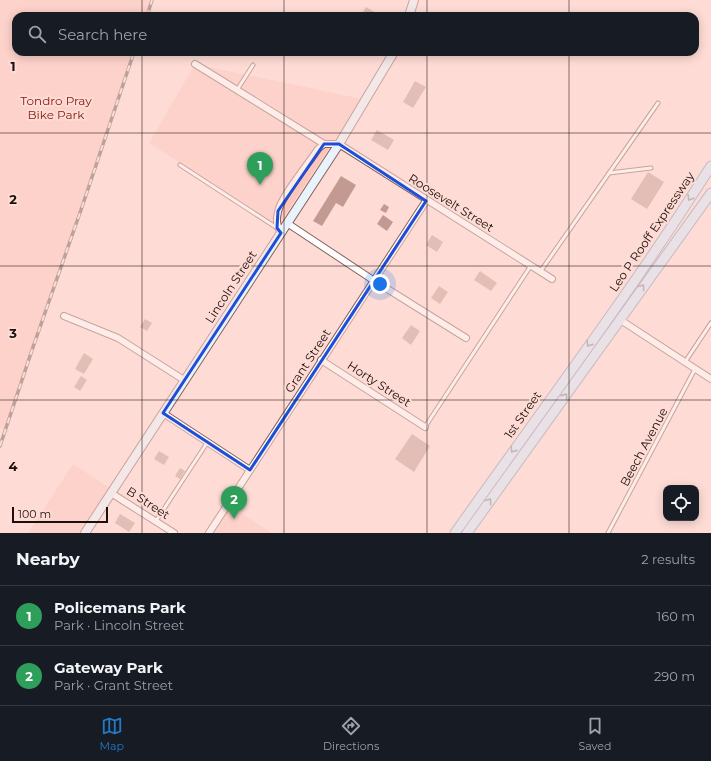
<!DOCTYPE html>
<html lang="en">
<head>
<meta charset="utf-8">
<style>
	body { margin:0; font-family:Montserrat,sans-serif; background:#20242c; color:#f1f3f6 }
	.controls { position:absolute; right:12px; bottom:12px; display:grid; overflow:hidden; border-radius:8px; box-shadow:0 2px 10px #0003 }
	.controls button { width:36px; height:36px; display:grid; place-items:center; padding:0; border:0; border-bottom:1px solid #363941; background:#171b24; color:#f1f3f6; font:20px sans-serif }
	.scale { position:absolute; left:12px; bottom:10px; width:96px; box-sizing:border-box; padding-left:4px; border:2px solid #1d0f0c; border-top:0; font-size:11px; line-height:14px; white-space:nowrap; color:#1d0f0c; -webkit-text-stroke:3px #fedcd5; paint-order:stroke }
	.you { position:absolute; left:380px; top:284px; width:14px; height:14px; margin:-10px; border:3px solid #fff; border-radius:50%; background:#1a73e8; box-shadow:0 0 0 6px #1a73e833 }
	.badge { display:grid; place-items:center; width:26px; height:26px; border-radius:50%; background:#257ac8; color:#fff; font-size:13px; font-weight:700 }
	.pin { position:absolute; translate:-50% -33px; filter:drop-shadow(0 1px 2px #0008) }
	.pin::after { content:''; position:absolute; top:21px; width:14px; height:12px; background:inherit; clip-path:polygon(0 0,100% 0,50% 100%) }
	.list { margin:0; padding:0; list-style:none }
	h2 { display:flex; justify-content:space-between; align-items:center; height:52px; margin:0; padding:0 16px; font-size:17px }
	h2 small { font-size:13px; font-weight:400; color:#9ea1a6 }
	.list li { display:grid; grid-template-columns:26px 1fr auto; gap:12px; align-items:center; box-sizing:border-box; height:60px; padding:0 16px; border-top:1px solid #363941 }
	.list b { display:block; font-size:15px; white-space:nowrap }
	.list p { margin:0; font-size:13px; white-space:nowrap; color:#9ea1a6 }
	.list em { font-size:13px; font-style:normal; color:#9ea1a6 }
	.icon { flex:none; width:22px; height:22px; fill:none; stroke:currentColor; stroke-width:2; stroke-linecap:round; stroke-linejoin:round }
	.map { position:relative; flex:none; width:711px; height:533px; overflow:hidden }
	.search { position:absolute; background:#171b24; box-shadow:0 2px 10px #0003; left:12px; right:12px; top:12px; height:44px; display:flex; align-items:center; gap:10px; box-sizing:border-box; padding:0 14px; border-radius:12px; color:#9ea1a6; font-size:15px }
	.sheet { height:172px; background:#171b24 }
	nav { display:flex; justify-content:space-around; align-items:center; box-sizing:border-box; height:56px; border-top:1px solid #363941; background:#171b24; font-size:11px; color:#9ea1a6 }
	nav a { display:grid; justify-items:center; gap:2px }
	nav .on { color:#257ac8 }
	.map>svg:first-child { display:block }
	.green { fill:#fcc6bc }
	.building { fill:#c29a92 }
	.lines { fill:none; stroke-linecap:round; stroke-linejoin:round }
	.lane-casing { stroke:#85615a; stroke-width:5 }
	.street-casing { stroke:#85615a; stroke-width:8 }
	.secondary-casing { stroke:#85615a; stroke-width:10 }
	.primary-casing { stroke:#8091a8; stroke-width:11 }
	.lane { stroke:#fff; stroke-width:3 }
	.street { stroke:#fff; stroke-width:6 }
	.secondary { stroke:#e9f3fe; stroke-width:8 }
	.primary { stroke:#d3e7fd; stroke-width:9 }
	.rail-casing { stroke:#6f5a56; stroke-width:3.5 }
	.rail { stroke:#fedcd5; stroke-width:2; stroke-dasharray:6; stroke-linecap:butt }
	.oneway { stroke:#818691 }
	.marked { fill:none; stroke:#1d4ed8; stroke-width:3; stroke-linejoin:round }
	.grid { fill:none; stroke:#1d0f0c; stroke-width:1; stroke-opacity:0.55 }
	.labels { text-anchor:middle; stroke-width:4; stroke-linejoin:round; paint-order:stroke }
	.park-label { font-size:12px; fill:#851709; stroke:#fedcd5 }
	.street-label { font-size:12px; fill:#1d0f0c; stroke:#fedcd5 }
	.grid-label { font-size:13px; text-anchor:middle; font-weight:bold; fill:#1d0f0c; stroke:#fedcd5; stroke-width:4; stroke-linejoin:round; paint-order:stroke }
</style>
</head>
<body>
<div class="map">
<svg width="711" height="533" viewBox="0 0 711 533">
	<rect width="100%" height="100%" fill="#fedcd5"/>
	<g class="green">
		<polygon points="0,0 152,0 147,16 16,16 16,52 135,52 6,430 0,428"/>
		<polygon points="195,64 362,99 278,226 149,143"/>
		<polygon points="73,464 113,490 85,533 28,533"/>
		<polygon points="227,504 272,533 209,533"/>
	</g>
	<g class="building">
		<polygon points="366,7 381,16 361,16"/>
		<polygon points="415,81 426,87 413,108 403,102"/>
		<polygon points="377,130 394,140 388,150 371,140"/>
		<polygon points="648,172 664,182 647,209 631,199"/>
		<polygon points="341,176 356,185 343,207 336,203 322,226 313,221"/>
		<polygon points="384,204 389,207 386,213 380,210"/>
		<polygon points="383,215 393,222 387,231 377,224"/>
		<polygon points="432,235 443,242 437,252 426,245"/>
		<polygon points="480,271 497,283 491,291 474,280"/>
		<polygon points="439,286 448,292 440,304 431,298"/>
		<polygon points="145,319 152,323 147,331 140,327"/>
		<polygon points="411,325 420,331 411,345 402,338"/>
		<polygon points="84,353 93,359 84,374 75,369"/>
		<polygon points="81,376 87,380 80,391 74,387"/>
		<polygon points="412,434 430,446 414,472 395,459"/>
		<polygon points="159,451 169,457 164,465 154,459"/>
		<polygon points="180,468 185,471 180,479 175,476"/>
		<polygon points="120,514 135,523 129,532 115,523"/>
	</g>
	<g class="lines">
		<g class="lane-casing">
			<g id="lane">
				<polyline points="237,90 253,65"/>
				<polyline points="180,165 277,228"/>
				<polyline points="609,173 651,168"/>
				<polyline points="540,272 658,103"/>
				<polyline points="685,362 711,323"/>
				<polyline points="425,427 530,267"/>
				<polyline points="156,521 207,443"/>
				<polyline points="608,533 695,369"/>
			</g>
		</g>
		<g class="street-casing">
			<g id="street">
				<polyline points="195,64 324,144 339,144 552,279"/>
				<polyline points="287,223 373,280 466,338"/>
				<path d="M281,233C277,227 276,219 278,212C280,198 309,163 318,149L324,144"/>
				<polyline points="64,316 118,338 184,380"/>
				<polyline points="619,319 711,379"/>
				<polyline points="321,360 425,427"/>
				<polyline points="163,413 250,470"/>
				<polyline points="111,493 174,533"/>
				<polyline points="209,533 426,201"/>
			</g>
		</g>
		<g class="secondary-casing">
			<g id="secondary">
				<polyline points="409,16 414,0"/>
				<polyline points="85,533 339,144 394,52"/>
			</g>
		</g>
		<g class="primary-casing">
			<g id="primary">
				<path d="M455,533C541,411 632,291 711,166"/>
				<polyline points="467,533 711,193"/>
			</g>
		</g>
		<use href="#lane" class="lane"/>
		<use href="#street" class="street"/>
		<use href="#secondary" class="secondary"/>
		<use href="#primary" class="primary"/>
		<g class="rail-casing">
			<g id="rail">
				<polyline points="147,16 152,0"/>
				<polyline points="0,446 32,350 82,207 134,52"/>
			</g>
		</g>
		<use href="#rail" class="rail"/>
	</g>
	<defs><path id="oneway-chevron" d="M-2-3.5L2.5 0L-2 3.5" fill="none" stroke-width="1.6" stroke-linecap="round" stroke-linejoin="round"/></defs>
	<g class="oneway">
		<use href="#oneway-chevron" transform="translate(690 198) rotate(122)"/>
		<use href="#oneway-chevron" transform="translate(642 287) rotate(-54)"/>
		<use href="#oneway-chevron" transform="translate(589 344) rotate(125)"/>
		<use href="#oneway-chevron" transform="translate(565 396) rotate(-55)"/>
		<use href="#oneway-chevron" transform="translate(513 450) rotate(125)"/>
		<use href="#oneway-chevron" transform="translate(489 501) rotate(-54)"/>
	</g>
	<path d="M0 0H711V533H0ZM324,144H339L426,201L250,470L163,413L281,233L277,228L278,211Z" fill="#fedcd5" fill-opacity=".55" fill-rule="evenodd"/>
	<path class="marked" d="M324,144H339L426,201L250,470L163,413L281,233L277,228L278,211Z"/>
	<path class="grid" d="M142,0V16M284,0V16M427,0V16M569,0V16M142,52V533M284,52V533M427,52V533M569,52V533M0,133H711M0,266H711M0,400H711"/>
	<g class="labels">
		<g class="park-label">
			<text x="56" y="105">Tondro Pray<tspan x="56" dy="14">Bike Park</tspan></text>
		</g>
		<g class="street-label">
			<text transform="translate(451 203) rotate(32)" y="4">Roosevelt Street</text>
			<text transform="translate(652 232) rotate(-56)" y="4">Leo P Rooff Expressway</text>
			<text transform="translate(231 287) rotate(-57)" y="4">Lincoln Street</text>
			<text transform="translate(308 361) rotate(-57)" y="4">Grant Street</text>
			<text transform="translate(379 384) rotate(33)" y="4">Horty Street</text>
			<text transform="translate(523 415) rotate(-55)" y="4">1st Street</text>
			<text transform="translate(644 447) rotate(-62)" y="4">Beech Avenue</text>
			<text transform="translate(148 503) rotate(33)" y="4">B Street</text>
		</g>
	</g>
	<g class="grid-label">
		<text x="13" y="71">1</text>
		<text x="13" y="204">2</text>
		<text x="13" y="338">3</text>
		<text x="13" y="471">4</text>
	</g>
</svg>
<div class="controls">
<button><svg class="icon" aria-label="locate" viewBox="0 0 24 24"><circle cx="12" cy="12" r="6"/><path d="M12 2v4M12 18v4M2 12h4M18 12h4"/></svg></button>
</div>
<div class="scale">100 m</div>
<div class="you"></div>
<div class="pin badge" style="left:260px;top:185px;background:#2e9e5b">1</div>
<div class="pin badge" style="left:234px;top:519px;background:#2e9e5b">2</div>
<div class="search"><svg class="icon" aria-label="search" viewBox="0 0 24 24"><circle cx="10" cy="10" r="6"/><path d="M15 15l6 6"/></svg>Search here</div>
</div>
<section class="sheet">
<h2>Nearby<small>2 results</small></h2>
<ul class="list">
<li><span class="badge" style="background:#2e9e5b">1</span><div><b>Policemans Park</b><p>Park · Lincoln Street</p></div><em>160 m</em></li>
<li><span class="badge" style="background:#2e9e5b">2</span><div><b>Gateway Park</b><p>Park · Grant Street</p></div><em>290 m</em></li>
</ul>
</section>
<nav>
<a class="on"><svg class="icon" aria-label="map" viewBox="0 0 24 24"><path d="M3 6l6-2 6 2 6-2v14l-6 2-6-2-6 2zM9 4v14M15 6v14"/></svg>Map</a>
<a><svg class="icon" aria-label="directions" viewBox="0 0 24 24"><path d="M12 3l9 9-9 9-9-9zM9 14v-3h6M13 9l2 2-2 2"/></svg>Directions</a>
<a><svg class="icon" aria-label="saved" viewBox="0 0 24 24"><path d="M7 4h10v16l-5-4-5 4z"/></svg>Saved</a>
</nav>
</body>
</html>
